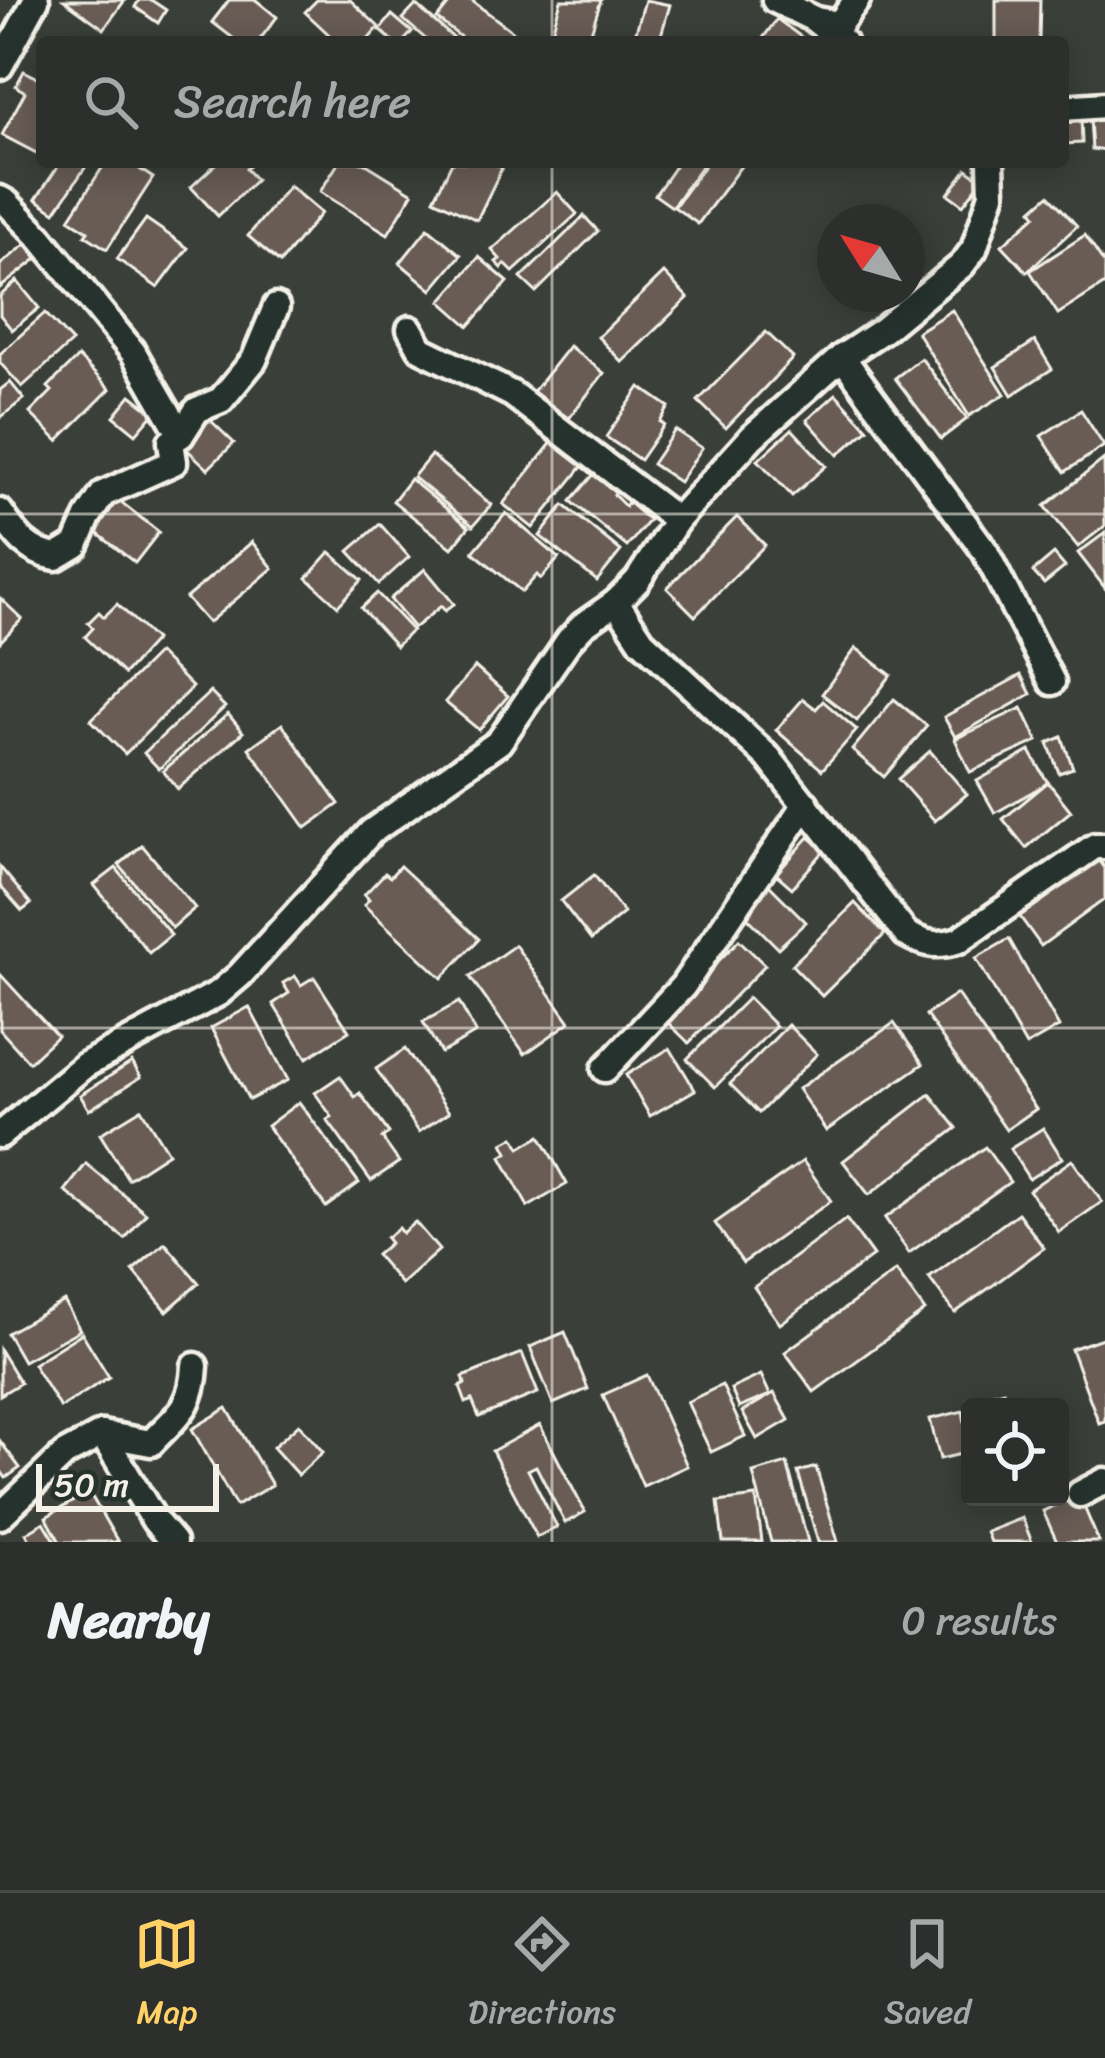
<!DOCTYPE html>
<html lang="en">
<head>
<meta charset="utf-8">
<style>
	body { margin:0; font-family:Sriracha,sans-serif; background:#343733; color:#f1f3f6 }
	.controls { position:absolute; right:36px; bottom:36px; display:grid; overflow:hidden; border-radius:12px; box-shadow:0 6px 30px #0003 }
	.controls button { width:108px; height:108px; display:grid; place-items:center; padding:0; border:0; border-bottom:3px solid #484a47; background:#2c2f2b; color:#f1f3f6; font:60px sans-serif }
	.compass { position:absolute; left:817px; top:204px; width:108px; height:108px; border-radius:50%; background:#2c2f2b; box-shadow:0 6px 30px #0003; rotate:307deg }
	.scale { position:absolute; left:36px; bottom:30px; width:183px; box-sizing:border-box; padding-left:12px; border:6px solid #f4f1e8; border-top:0; font-size:33px; line-height:42px; white-space:nowrap; color:#f4f1e8; -webkit-text-stroke:9px #26332d; paint-order:stroke }
	.list { margin:0; padding:0; list-style:none }
	h2 { display:flex; justify-content:space-between; align-items:center; height:156px; margin:0; padding:0 48px; font-size:51px }
	h2 small { font-size:39px; font-weight:400; color:#a6a9a9 }
	.icon { flex:none; width:66px; height:66px; fill:none; stroke:currentColor; stroke-width:2; stroke-linecap:round; stroke-linejoin:round }
	.map { position:relative; flex:none; width:1105px; height:1542px; overflow:hidden }
	.search { position:absolute; background:#2c2f2b; box-shadow:0 6px 30px #0003; left:36px; right:36px; top:36px; height:132px; display:flex; align-items:center; gap:30px; box-sizing:border-box; padding:0 42px; border-radius:12px; color:#a6a9a9; font-size:45px }
	.sheet { height:348px; background:#2c2f2b }
	nav { display:flex; justify-content:space-around; align-items:center; box-sizing:border-box; height:168px; border-top:3px solid #484a47; background:#2c2f2b; font-size:33px; color:#a6a9a9 }
	nav a { display:grid; justify-items:center; gap:6px }
	nav .on { color:#ffd166 }
	.map>svg:first-child { display:block }
	.building { fill:#675c55; stroke:#f4f1e8; stroke-width:3 }
	.lines { fill:none; stroke-linecap:round; stroke-linejoin:round }
	.street-casing { stroke:#f4f1e8; stroke-width:33 }
	.street { stroke:#26332d; stroke-width:24 }
	.grid { fill:none; stroke:#f4f1e8; stroke-width:3; stroke-opacity:0.55 }
</style>
</head>
<body>
<div class="map">
<svg width="1105" height="1542" viewBox="0 0 1105 1542">
	<rect width="100%" height="100%" fill="#3a3f39"/>
	<filter id="ink" filterUnits="userSpaceOnUse"><feTurbulence type="fractalNoise" baseFrequency=".00833" numOctaves="2"/><feDisplacementMap in="SourceGraphic" scale="24" xChannelSelector="R" yChannelSelector="G"/><feConvolveMatrix kernelMatrix="1 2 1 2 8 2 1 2 1" color-interpolation-filters="sRGB"/></filter>
	<g filter="url(#ink)">
		<g class="building">
			<polygon points="64,0 125,0 104,29"/>
			<polygon points="139,0 151,0 166,10 158,23 135,7"/>
			<polygon points="229,0 256,0 277,17 258,42 238,42 212,22"/>
			<polygon points="317,0 350,0 379,27 366,42 337,42 305,12"/>
			<polygon points="452,0 471,0 527,42 467,42 437,19"/>
			<polygon points="561,0 601,0 588,42 549,42"/>
			<polygon points="645,0 670,5 659,42 633,42"/>
			<polygon points="996,0 1040,0 1039,42 996,42"/>
			<polygon points="416,5 458,42 429,42 403,19"/>
			<polygon points="392,15 412,32 403,42 394,42 380,30"/>
			<polygon points="777,19 808,42 760,42"/>
			<polygon points="24,71 42,80 42,156 2,135 25,92 16,86"/>
			<polygon points="1081,116 1082,143 1063,144 1063,118"/>
			<polygon points="1105,118 1105,149 1092,150 1090,119"/>
			<polygon points="61,162 89,162 55,212 36,199"/>
			<polygon points="106,162 129,162 153,178 107,249 85,235 88,231 69,219"/>
			<polygon points="218,162 253,162 246,169 256,180 218,216 191,187"/>
			<polygon points="339,162 363,162 413,193 388,234 320,192"/>
			<polygon points="452,162 490,162 502,168 477,220 434,199"/>
			<polygon points="678,162 704,162 672,207 655,195"/>
			<polygon points="707,162 744,162 698,224 674,207"/>
			<polygon points="967,169 982,180 963,205 948,194"/>
			<polygon points="289,186 321,213 280,263 248,236"/>
			<polygon points="557,192 577,214 513,272 505,264 502,268 496,262 500,259 492,250"/>
			<polygon points="1049,195 1077,226 1027,272 1002,245 1036,215 1032,210"/>
			<polygon points="584,216 598,231 536,292 521,278"/>
			<polygon points="146,219 188,248 158,288 117,259"/>
			<polygon points="428,228 461,255 432,290 400,263"/>
			<polygon points="1085,235 1105,265 1105,284 1058,314 1030,271"/>
			<polygon points="26,244 38,258 0,288 0,265"/>
			<polygon points="479,257 508,282 469,326 441,301"/>
			<polygon points="664,273 688,298 622,362 598,337"/>
			<polygon points="17,281 39,308 12,330 0,315 0,296"/>
			<polygon points="952,310 1005,394 969,416 917,332"/>
			<polygon points="45,313 72,342 22,387 0,363 0,354"/>
			<polygon points="766,332 793,358 726,428 698,401"/>
			<polygon points="1035,341 1052,369 1012,395 995,367"/>
			<polygon points="569,346 604,373 567,421 532,393"/>
			<polygon points="78,357 110,389 58,441 30,413 52,391 48,387"/>
			<polygon points="921,358 967,419 941,439 895,378"/>
			<polygon points="10,382 24,399 0,418 0,390"/>
			<polygon points="640,387 669,407 660,422 664,425 640,460 606,437"/>
			<polygon points="836,394 868,429 838,455 807,420"/>
			<polygon points="131,395 154,413 136,434 114,416"/>
			<polygon points="1081,410 1104,446 1065,472 1041,436"/>
			<polygon points="205,415 234,443 208,469 179,442"/>
			<polygon points="792,429 826,466 792,496 758,460"/>
			<polygon points="675,430 702,448 679,482 652,464"/>
			<polygon points="553,441 585,463 533,528 503,504"/>
			<polygon points="431,455 491,505 473,526 413,477"/>
			<polygon points="1104,459 1105,526 1078,547 1045,506"/>
			<polygon points="594,474 616,492 614,495 625,506 628,502 649,520 627,547 571,501"/>
			<polygon points="410,479 469,527 452,548 393,501"/>
			<polygon points="117,499 159,532 135,563 93,530"/>
			<polygon points="564,505 621,551 597,581 540,536"/>
			<polygon points="506,513 559,558 541,579 537,575 522,592 473,552"/>
			<polygon points="737,517 765,545 695,616 667,588"/>
			<polygon points="380,524 409,557 379,584 349,551"/>
			<polygon points="1105,533 1105,588 1078,553"/>
			<polygon points="252,542 273,568 208,623 186,598"/>
			<polygon points="330,552 362,580 338,606 307,578"/>
			<polygon points="1054,554 1065,567 1044,584 1033,572"/>
			<polygon points="425,569 454,604 445,611 441,606 414,628 390,599"/>
			<polygon points="377,593 412,630 396,646 361,608"/>
			<polygon points="0,598 22,619 0,642"/>
			<polygon points="117,604 155,640 124,674 85,637 93,628 88,623 99,612 104,617"/>
			<polygon points="856,648 891,675 857,721 822,694"/>
			<polygon points="158,653 192,687 125,754 91,720"/>
			<polygon points="475,667 508,696 479,730 445,702"/>
			<polygon points="1021,675 1031,694 955,737 944,717"/>
			<polygon points="210,692 225,707 159,769 144,753"/>
			<polygon points="803,699 816,709 823,701 857,730 822,770 776,730"/>
			<polygon points="894,699 927,726 884,777 852,750"/>
			<polygon points="1022,708 1038,741 970,772 955,739"/>
			<polygon points="228,714 243,732 178,789 163,771"/>
			<polygon points="282,724 339,804 306,828 249,748"/>
			<polygon points="1062,737 1073,768 1059,773 1048,743"/>
			<polygon points="930,751 967,794 935,821 898,779"/>
			<polygon points="1030,751 1048,783 995,813 977,781"/>
			<polygon points="1048,782 1071,811 1026,848 1003,819"/>
			<polygon points="809,837 825,850 792,888 776,874"/>
			<polygon points="142,845 195,908 172,928 119,865"/>
			<polygon points="1094,853 1105,868 1105,899 1041,946 1016,911"/>
			<polygon points="400,866 479,939 442,978 364,905 369,899 364,895 385,873 390,877"/>
			<polygon points="0,867 31,904 22,911 0,886"/>
			<polygon points="116,868 171,935 149,953 94,885"/>
			<polygon points="594,875 624,913 591,940 561,901"/>
			<polygon points="768,884 806,922 778,948 741,911"/>
			<polygon points="855,903 885,934 822,996 792,965"/>
			<polygon points="1009,939 1059,1027 1026,1046 976,958"/>
			<polygon points="739,940 765,965 689,1043 663,1018"/>
			<polygon points="515,945 570,1022 525,1054 470,977"/>
			<polygon points="0,974 57,1036 29,1062 0,1030"/>
			<polygon points="295,976 301,985 314,977 349,1031 307,1058 273,1004 289,993 283,983"/>
			<polygon points="957,994 1036,1109 1006,1130 926,1015"/>
			<polygon points="748,998 776,1026 715,1087 687,1059"/>
			<polygon points="459,1002 476,1033 441,1053 423,1022"/>
			<polygon points="249,1007 288,1080 249,1100 211,1028"/>
			<polygon points="894,1023 923,1064 826,1131 798,1089"/>
			<polygon points="788,1025 817,1054 759,1113 730,1084"/>
			<polygon points="670,1048 695,1090 650,1116 626,1075"/>
			<polygon points="405,1049 449,1112 419,1132 376,1069"/>
			<polygon points="132,1062 141,1077 89,1110 80,1095"/>
			<polygon points="340,1076 355,1097 360,1093 389,1133 382,1138 399,1162 371,1181 327,1120 332,1117 315,1093"/>
			<polygon points="930,1094 957,1128 869,1195 843,1161"/>
			<polygon points="299,1102 359,1183 326,1207 267,1126"/>
			<polygon points="141,1109 168,1153 128,1179 100,1134"/>
			<polygon points="1043,1128 1062,1158 1029,1179 1010,1149"/>
			<polygon points="540,1136 567,1184 528,1207 501,1157 508,1153 503,1143 514,1137 520,1148"/>
			<polygon points="985,1147 1010,1182 909,1253 885,1218"/>
			<polygon points="1072,1160 1102,1202 1059,1232 1029,1190"/>
			<polygon points="803,1161 831,1201 743,1263 715,1223"/>
			<polygon points="86,1164 146,1213 125,1239 65,1191"/>
			<polygon points="1018,1213 1044,1248 955,1313 929,1278"/>
			<polygon points="846,1219 873,1256 780,1324 754,1287"/>
			<polygon points="415,1222 439,1250 401,1284 376,1255 390,1243 386,1238 398,1228 402,1233"/>
			<polygon points="165,1243 199,1283 167,1311 133,1270"/>
			<polygon points="896,1271 925,1311 814,1392 785,1352"/>
			<polygon points="64,1301 80,1330 23,1361 7,1333"/>
			<polygon points="565,1332 588,1389 553,1404 530,1347"/>
			<polygon points="82,1333 109,1377 60,1408 33,1364"/>
			<polygon points="1105,1337 1105,1421 1099,1423 1071,1349"/>
			<polygon points="0,1350 20,1383 0,1395"/>
			<polygon points="522,1353 538,1393 479,1417 472,1400 466,1403 460,1387 465,1384 463,1377"/>
			<polygon points="647,1375 687,1466 643,1486 603,1395"/>
			<polygon points="761,1375 770,1395 739,1408 731,1389"/>
			<polygon points="722,1385 745,1436 711,1452 687,1402"/>
			<polygon points="1003,1390 1007,1407 970,1407 968,1400"/>
			<polygon points="774,1393 789,1420 757,1439 742,1412"/>
			<polygon points="227,1408 272,1485 236,1506 192,1429"/>
			<polygon points="963,1411 970,1452 940,1459 930,1419"/>
			<polygon points="299,1424 323,1452 298,1475 273,1447"/>
			<polygon points="540,1425 585,1512 565,1523 536,1466 528,1470 557,1527 537,1537 492,1451"/>
			<polygon points="0,1441 20,1468 6,1478 0,1470"/>
			<polygon points="787,1463 808,1542 771,1542 753,1473"/>
			<polygon points="816,1467 838,1542 818,1542 798,1472"/>
			<polygon points="89,1492 118,1542 60,1542 46,1517"/>
			<polygon points="1079,1495 1099,1542 1057,1542 1043,1511"/>
			<polygon points="756,1497 762,1542 723,1542 718,1502"/>
			<polygon points="1022,1518 1032,1542 990,1542 986,1532"/>
			<polygon points="44,1522 56,1542 31,1542 26,1533"/>
		</g>
		<g class="lines">
			<g class="street-casing">
				<g id="street">
					<polyline points="775,0 814,19 843,42"/>
					<polyline points="816,20 839,24 857,0"/>
					<polyline points="0,66 36,0"/>
					<polyline points="1063,108 1105,105"/>
					<polyline points="0,199 7,203 39,236 133,352 181,435"/>
					<polyline points="410,329 421,349 512,394 677,520"/>
					<polyline points="842,357 985,551 1052,682"/>
					<path d="M0,512C16,535 27,552 56,557L76,545L88,517L103,494L174,462L171,442L181,435L197,410L221,400L254,360L276,307"/>
					<path d="M616,602L642,641L768,757L906,934C926,945 938,947 959,940L1095,846H1105"/>
					<polyline points="605,1069 683,986 806,804"/>
					<polyline points="0,1135 85,1065 219,993 240,975 371,832 499,742 569,640 583,625 616,602 637,581 677,520 752,437 842,357 883,330 962,265 974,249 992,194 991,162"/>
					<polyline points="102,1434 155,1521 173,1542"/>
					<polyline points="1080,1494 1105,1481"/>
					<path d="M0,1516L65,1454L102,1434L151,1443C178,1414 193,1408 195,1366"/>
				</g>
			</g>
			<use href="#street" class="street"/>
		</g>
	</g>
	<path class="grid" d="M552,0V42M552,162V1542M0,514H1105M0,1028H1105"/>
</svg>
<div class="controls">
<button><svg class="icon" aria-label="locate" viewBox="0 0 24 24"><circle cx="12" cy="12" r="6"/><path d="M12 2v4M12 18v4M2 12h4M18 12h4"/></svg></button>
</div>
<svg class="compass" viewBox="-18 -18 36 36"><path d="M0-13l5 13h-10z" fill="#e53935"/><path d="M0 13l5-13h-10z" fill="#a6a9a9"/></svg>
<div class="scale">50 m</div>
<div class="search"><svg class="icon" aria-label="search" viewBox="0 0 24 24"><circle cx="10" cy="10" r="6"/><path d="M15 15l6 6"/></svg>Search here</div>
</div>
<section class="sheet">
<h2>Nearby<small>0 results</small></h2>
<ul class="list">
</ul>
</section>
<nav>
<a class="on"><svg class="icon" aria-label="map" viewBox="0 0 24 24"><path d="M3 6l6-2 6 2 6-2v14l-6 2-6-2-6 2zM9 4v14M15 6v14"/></svg>Map</a>
<a><svg class="icon" aria-label="directions" viewBox="0 0 24 24"><path d="M12 3l9 9-9 9-9-9zM9 14v-3h6M13 9l2 2-2 2"/></svg>Directions</a>
<a><svg class="icon" aria-label="saved" viewBox="0 0 24 24"><path d="M7 4h10v16l-5-4-5 4z"/></svg>Saved</a>
</nav>
</body>
</html>
